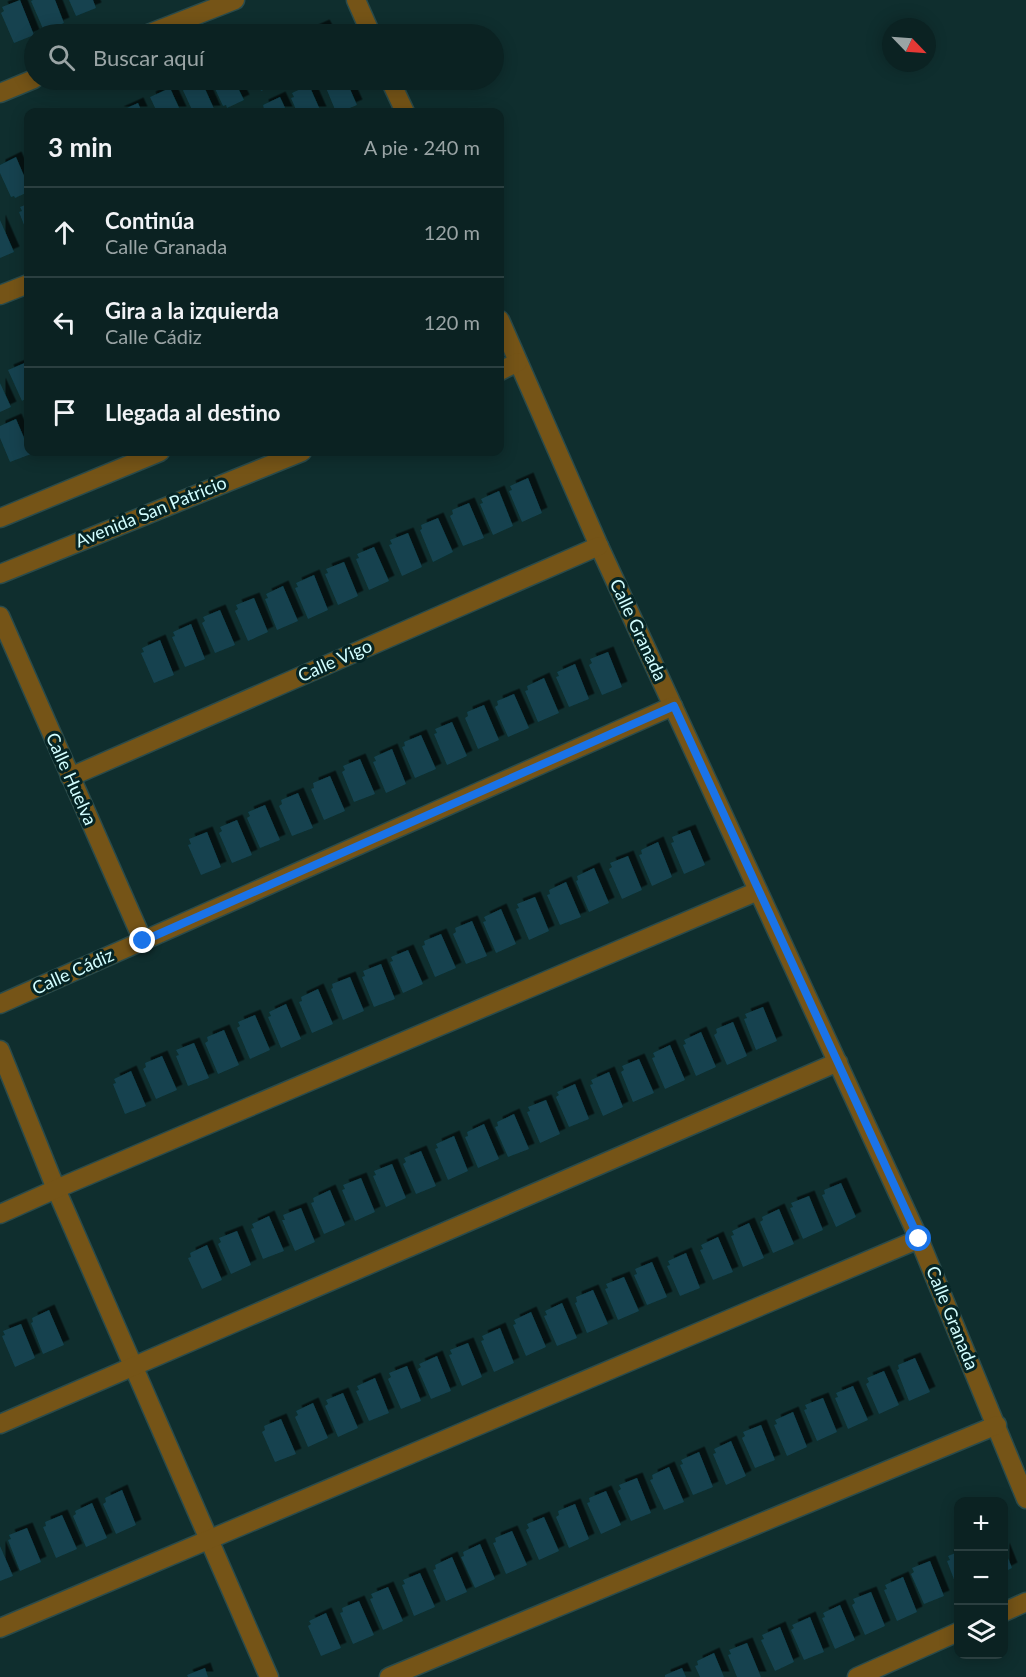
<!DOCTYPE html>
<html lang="es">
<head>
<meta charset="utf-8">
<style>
	body { margin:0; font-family:Lato,sans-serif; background:#192f2f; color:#f1f3f6 }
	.controls { position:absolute; right:18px; bottom:18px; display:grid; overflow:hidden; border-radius:12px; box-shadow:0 3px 15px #0003 }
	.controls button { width:54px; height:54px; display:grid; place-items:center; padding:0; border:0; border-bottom:2px solid #2b3f40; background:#0b2222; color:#f1f3f6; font:30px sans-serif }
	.compass { position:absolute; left:882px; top:18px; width:54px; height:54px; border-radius:50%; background:#0b2222; box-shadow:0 3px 15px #0003; rotate:115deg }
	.stop { position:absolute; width:18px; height:18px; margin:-14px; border:4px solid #1a73e8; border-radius:50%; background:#fff }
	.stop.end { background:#1a73e8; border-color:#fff; box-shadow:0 2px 6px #0008 }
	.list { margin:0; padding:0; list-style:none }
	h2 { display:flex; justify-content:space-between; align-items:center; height:78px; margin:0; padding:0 24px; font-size:26px }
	h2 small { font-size:20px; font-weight:400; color:#9aa4a5 }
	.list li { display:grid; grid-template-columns:39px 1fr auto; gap:18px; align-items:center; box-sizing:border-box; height:90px; padding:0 24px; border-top:2px solid #2b3f40 }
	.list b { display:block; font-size:22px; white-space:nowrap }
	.list p { margin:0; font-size:20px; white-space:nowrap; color:#9aa4a5 }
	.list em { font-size:20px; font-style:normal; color:#9aa4a5 }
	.icon { flex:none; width:33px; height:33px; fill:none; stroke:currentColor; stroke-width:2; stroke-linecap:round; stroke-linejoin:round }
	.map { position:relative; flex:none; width:1026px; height:1677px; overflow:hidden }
	.search { position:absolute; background:#0b2222; box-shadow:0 3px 15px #0003; left:24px; top:24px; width:480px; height:66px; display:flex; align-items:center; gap:15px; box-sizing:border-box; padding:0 21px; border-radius:33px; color:#9aa4a5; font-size:22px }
	.panel { position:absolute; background:#0b2222; box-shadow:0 3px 15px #0003; left:24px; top:108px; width:480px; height:348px; border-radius:12px }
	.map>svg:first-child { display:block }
	.building { fill:#14434f; filter:url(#shadow) }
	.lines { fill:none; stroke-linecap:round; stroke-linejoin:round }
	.street-casing { stroke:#2a4b4b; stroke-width:21 }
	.street { stroke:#755417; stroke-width:18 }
	.route { stroke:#1a73e8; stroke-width:8 }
	.labels { text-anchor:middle; stroke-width:6; stroke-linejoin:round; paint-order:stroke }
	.street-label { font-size:18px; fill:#d3feff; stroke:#052425 }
</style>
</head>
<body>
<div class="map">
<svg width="1026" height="1677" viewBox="0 0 1026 1677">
	<defs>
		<filter id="shadow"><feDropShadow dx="5.5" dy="-5.5" stdDeviation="0" flood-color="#0009"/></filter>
	</defs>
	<rect width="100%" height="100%" fill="#0f2e2e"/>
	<g class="building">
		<polygon points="20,0 34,35 14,43 1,13 4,11 2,7"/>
		<polygon points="33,0 55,0 64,23 44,31 31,1"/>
		<polygon points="69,0 93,0 96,8 76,16"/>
		<polygon points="324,25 329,34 304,34"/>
		<polygon points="196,80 201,80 215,111 193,112 181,86"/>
		<polygon points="211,80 234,80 244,100 227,108 226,105 223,106"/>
		<polygon points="252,80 275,80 277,84 261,91 260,88 257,90"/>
		<polygon points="325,80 346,80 357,105 340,112 336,112 324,83 327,82"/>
		<polygon points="309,85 321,112 297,112 291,98 294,97 292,93"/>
		<polygon points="170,88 181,112 157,112 150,97"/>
		<polygon points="280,97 287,112 262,112 261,110 264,109 263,105"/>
		<polygon points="138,103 142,112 118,112"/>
		<polygon points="16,157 28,185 28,192 15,198 14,196 11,197 0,173 0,165"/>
		<polygon points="28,204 28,235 19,212 22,211 20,207"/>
		<polygon points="0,220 14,252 0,258"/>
		<polygon points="27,362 28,366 28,401 26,403 25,399 22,401 8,370"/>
		<polygon points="0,383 11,407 0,412"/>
		<polygon points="16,419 31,454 10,462 0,438 0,426"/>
		<polygon points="528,478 542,513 522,522 509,491 512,490 510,486"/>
		<polygon points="499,491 513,526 493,535 480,504 483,503 481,499"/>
		<polygon points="469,503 484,538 463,546 450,516 453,514 452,510"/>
		<polygon points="438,518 453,552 433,562 420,530 422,529 421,525"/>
		<polygon points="408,533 422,567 402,576 389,545 392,544 390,540"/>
		<polygon points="374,547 389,581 369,590 356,559 359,558 357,554"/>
		<polygon points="344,562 358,596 338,605 325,574 328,573 326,569"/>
		<polygon points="314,575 328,610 308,619 295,588 298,587 296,583"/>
		<polygon points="283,586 298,621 277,630 265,599 268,598 266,594"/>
		<polygon points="254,598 268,632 248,641 235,611 238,609 236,605"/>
		<polygon points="220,610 235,645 215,653 202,623 205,621 203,617"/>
		<polygon points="191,624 205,659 185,667 172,637 175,636 173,632"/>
		<polygon points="160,640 174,675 154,683 141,653 144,652 142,648"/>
		<polygon points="608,652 622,687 602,695 589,665 592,663 590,659"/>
		<polygon points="575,664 589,699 569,707 556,677 559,676 557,672"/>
		<polygon points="544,678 559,713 538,722 525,691 528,690 527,686"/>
		<polygon points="514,694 529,728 508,737 495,707 498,705 497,701"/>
		<polygon points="484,705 499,740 478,749 465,718 468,716 467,712"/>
		<polygon points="452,722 467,756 447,765 434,734 437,733 435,729"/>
		<polygon points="421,735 436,769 415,778 402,747 405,746 404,742"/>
		<polygon points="392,749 406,784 386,793 373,762 376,761 374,757"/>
		<polygon points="360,759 375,794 354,802 342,772 345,770 343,766"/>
		<polygon points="330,776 345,811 324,820 311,789 314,788 313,783"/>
		<polygon points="298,793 313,828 292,836 279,806 282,804 281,800"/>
		<polygon points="265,805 280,840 260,848 247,818 250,816 248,812"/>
		<polygon points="237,820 252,855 232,863 219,833 222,831 220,827"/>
		<polygon points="690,830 705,865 684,874 671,843 674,842 672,837"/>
		<polygon points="207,832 221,867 201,875 188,845 191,844 189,839"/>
		<polygon points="658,842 672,877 652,886 639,855 642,854 641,850"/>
		<polygon points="628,856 642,890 622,899 609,869 612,867 610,863"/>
		<polygon points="594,868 609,903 589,912 576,881 578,880 577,876"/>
		<polygon points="566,882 581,917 560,925 547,895 550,894 549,890"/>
		<polygon points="535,897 549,931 529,940 516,909 519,908 517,904"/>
		<polygon points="501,909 516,944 496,953 483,922 486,921 484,917"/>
		<polygon points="472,921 487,956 466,964 453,934 456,932 455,928"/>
		<polygon points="441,934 456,968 435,977 422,946 425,945 424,941"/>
		<polygon points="408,950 423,984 403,993 390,962 393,961 391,957"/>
		<polygon points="381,964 395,999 374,1007 362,977 365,976 363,971"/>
		<polygon points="350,977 364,1011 343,1020 331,989 333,988 332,984"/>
		<polygon points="318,989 333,1024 312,1033 299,1002 302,1001 301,997"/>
		<polygon points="286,1004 301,1039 281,1048 268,1017 271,1016 269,1012"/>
		<polygon points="763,1007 777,1041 756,1050 744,1019 747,1018 745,1014"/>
		<polygon points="255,1015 270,1050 250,1059 237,1028 240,1026 238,1022"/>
		<polygon points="733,1022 747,1056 727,1065 714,1035 717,1033 716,1029"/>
		<polygon points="224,1030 239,1065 218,1074 205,1043 208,1041 207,1037"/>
		<polygon points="701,1032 716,1067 696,1076 683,1045 686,1044 684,1040"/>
		<polygon points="194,1043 209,1078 188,1086 176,1056 179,1055 176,1050"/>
		<polygon points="670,1045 685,1080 665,1089 652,1058 655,1057 653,1053"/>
		<polygon points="162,1056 177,1090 156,1099 143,1069 146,1067 145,1063"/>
		<polygon points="639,1059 654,1093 633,1102 621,1072 624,1070 622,1066"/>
		<polygon points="131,1071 146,1106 125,1114 113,1084 116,1083 114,1079"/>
		<polygon points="609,1072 623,1107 603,1116 590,1085 593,1084 591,1080"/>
		<polygon points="575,1084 589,1119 569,1127 556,1097 559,1095 557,1092"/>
		<polygon points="546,1100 560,1134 540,1143 527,1112 530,1111 528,1107"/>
		<polygon points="514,1114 529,1149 508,1157 495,1127 498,1126 497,1122"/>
		<polygon points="484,1124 499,1159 478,1168 465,1137 468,1136 467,1132"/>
		<polygon points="454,1136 468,1171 448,1180 435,1149 438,1148 436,1144"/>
		<polygon points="421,1151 436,1186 416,1194 403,1164 406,1162 404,1158"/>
		<polygon points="392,1164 406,1198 386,1207 373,1176 376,1175 374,1171"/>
		<polygon points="361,1178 375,1212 355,1221 342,1190 345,1189 343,1185"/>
		<polygon points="841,1183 856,1217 836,1227 822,1195 825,1194 824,1190"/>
		<polygon points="330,1190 345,1225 324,1234 311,1203 314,1202 313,1198"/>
		<polygon points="809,1196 823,1230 803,1239 790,1208 793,1207 791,1203"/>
		<polygon points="301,1208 315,1242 295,1251 282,1220 285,1220 283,1215"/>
		<polygon points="779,1209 794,1244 773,1253 760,1222 763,1220 762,1217"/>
		<polygon points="269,1216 284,1251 263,1259 251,1229 254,1228 252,1224"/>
		<polygon points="749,1223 764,1258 743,1267 731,1236 734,1235 732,1231"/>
		<polygon points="237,1231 251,1265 231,1274 218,1244 221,1242 219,1238"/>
		<polygon points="718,1237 733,1272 713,1280 700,1250 703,1249 701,1245"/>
		<polygon points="207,1245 222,1280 202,1289 188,1258 191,1257 190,1253"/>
		<polygon points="686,1253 700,1288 680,1296 667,1266 670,1265 668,1261"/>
		<polygon points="652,1262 667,1297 647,1305 634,1275 637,1274 635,1269"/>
		<polygon points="624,1277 639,1311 618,1320 605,1289 608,1288 606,1284"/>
		<polygon points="593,1290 608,1324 587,1333 575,1303 577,1302 576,1297"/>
		<polygon points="562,1303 577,1338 557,1346 544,1316 547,1315 545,1311"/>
		<polygon points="49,1310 64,1345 43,1354 31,1323 33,1322 32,1318"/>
		<polygon points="531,1312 546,1347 526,1356 513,1325 516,1324 514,1320"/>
		<polygon points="21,1324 35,1358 15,1367 2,1336 5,1335 3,1331"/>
		<polygon points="500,1328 514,1363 494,1372 481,1341 484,1340 482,1336"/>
		<polygon points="468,1343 482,1377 462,1386 449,1355 452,1354 450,1350"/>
		<polygon points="437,1356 451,1391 431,1399 418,1369 421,1367 419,1364"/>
		<polygon points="915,1358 930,1392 909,1401 897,1370 899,1369 898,1365"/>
		<polygon points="407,1366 421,1401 401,1409 388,1379 391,1377 389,1373"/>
		<polygon points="884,1371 899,1405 879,1414 866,1384 869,1382 867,1378"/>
		<polygon points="375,1378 389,1413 369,1421 356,1391 359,1390 357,1386"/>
		<polygon points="853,1386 868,1420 848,1429 835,1398 838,1397 836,1393"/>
		<polygon points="343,1393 358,1428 338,1437 325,1406 328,1404 326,1400"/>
		<polygon points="823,1398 837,1432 817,1441 804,1410 807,1409 805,1405"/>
		<polygon points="313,1403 328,1438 308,1447 295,1417 298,1415 296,1411"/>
		<polygon points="793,1412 807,1447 787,1456 774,1425 777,1424 775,1420"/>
		<polygon points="281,1419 296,1454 275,1462 262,1432 265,1430 264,1426"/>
		<polygon points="761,1425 775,1460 755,1468 742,1438 745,1436 743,1432"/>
		<polygon points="731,1441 746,1476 726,1485 713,1454 716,1453 714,1449"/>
		<polygon points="699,1452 713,1487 693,1495 680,1465 683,1464 681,1460"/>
		<polygon points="669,1467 684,1502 664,1510 650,1480 653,1479 652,1475"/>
		<polygon points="637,1478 651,1513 631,1521 618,1491 621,1489 619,1485"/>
		<polygon points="122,1490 136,1525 116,1534 103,1504 106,1502 105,1498"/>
		<polygon points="606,1491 621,1525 601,1534 587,1503 590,1502 589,1498"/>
		<polygon points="92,1503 107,1538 86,1547 73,1516 76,1514 75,1511"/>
		<polygon points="575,1504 589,1539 569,1548 556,1517 559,1515 558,1511"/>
		<polygon points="62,1515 77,1549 56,1558 43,1527 46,1526 45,1522"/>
		<polygon points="544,1517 559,1551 539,1560 526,1530 529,1528 527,1524"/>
		<polygon points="27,1528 41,1562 20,1571 8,1540 11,1539 9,1535"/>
		<polygon points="512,1531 527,1565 506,1574 493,1543 496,1542 495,1538"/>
		<polygon points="480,1544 495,1579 475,1588 461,1557 464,1556 463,1552"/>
		<polygon points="0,1546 13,1576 0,1581"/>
		<polygon points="1004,1548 1012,1568 1004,1572"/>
		<polygon points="958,1552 958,1590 947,1561 950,1560 948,1556"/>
		<polygon points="452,1557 467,1592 446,1601 433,1570 436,1569 435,1565"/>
		<polygon points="930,1561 944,1596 924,1604 911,1574 914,1572 912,1568"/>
		<polygon points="420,1573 435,1607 414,1616 402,1585 405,1584 403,1580"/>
		<polygon points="903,1577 917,1612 897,1621 884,1590 887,1589 885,1585"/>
		<polygon points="388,1587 403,1621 383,1630 370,1599 373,1598 371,1594"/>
		<polygon points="871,1592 885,1626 865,1635 852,1605 855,1603 853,1599"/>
		<polygon points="359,1601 374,1635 353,1644 340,1613 343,1612 342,1608"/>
		<polygon points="840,1605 855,1640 835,1649 822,1618 825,1617 823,1613"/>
		<polygon points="326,1613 341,1648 321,1656 308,1626 311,1624 309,1621"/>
		<polygon points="810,1617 824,1652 804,1660 791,1630 794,1628 792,1625"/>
		<polygon points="780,1627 794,1662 775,1671 761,1640 764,1639 762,1635"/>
		<polygon points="747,1643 761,1677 737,1677 728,1655 731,1654 729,1650"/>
		<polygon points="714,1653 724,1677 700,1677 695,1666 698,1665 697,1661"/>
		<polygon points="205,1668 208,1677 188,1677 187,1675"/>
		<polygon points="682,1668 686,1677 665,1677 665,1675"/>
	</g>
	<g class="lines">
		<g class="street-casing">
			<g id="street">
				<polyline points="356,0 371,34"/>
				<polyline points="148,34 235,0"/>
				<polyline points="390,80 405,112"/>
				<polyline points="0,93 34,79"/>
				<polyline points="0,295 28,284"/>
				<polyline points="500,320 599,546 919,1239 1026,1499"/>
				<polyline points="500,371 518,362"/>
				<polyline points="0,518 160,452"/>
				<polyline points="0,574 302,452"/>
				<polyline points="0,616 143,941"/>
				<polyline points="70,777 599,546"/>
				<polyline points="0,1004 673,706"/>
				<polyline points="0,1050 56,1189 269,1677"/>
				<polyline points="0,1214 56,1189 758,891"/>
				<polyline points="0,1424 838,1062"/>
				<polyline points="1004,1612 1026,1602"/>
				<polyline points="0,1628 919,1239"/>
				<polyline points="389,1677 997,1425"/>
				<polyline points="857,1677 958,1632"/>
			</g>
		</g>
		<use href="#street" class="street"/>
	</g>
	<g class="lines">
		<polyline class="route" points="143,941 674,706 919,1239"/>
	</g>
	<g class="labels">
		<g class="street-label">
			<text transform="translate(151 512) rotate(-22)" y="6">Avenida San Patricio</text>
			<text transform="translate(638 630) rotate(65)" y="6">Calle Granada</text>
			<text transform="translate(335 661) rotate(-24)" y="6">Calle Vigo</text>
			<text transform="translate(71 779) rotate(66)" y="6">Calle Huelva</text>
			<text transform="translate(73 972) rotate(-24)" y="6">Calle Cádiz</text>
			<text transform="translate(952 1318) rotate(68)" y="6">Calle Granada</text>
		</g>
	</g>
</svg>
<div class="controls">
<button>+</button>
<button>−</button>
<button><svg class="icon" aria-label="layers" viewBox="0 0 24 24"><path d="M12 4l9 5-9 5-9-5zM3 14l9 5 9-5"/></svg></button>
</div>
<svg class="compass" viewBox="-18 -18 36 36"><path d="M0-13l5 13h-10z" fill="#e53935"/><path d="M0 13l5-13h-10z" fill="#9aa4a5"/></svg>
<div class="stop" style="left:919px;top:1239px"></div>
<div class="stop end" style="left:143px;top:941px"></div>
<div class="search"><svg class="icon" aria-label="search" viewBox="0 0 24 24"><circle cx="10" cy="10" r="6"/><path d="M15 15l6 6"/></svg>Buscar aquí</div>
<section class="panel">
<h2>3 min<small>A pie · 240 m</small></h2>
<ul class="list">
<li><svg class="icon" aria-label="ahead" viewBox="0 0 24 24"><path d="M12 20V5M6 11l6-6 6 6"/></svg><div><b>Continúa</b><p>Calle Granada</p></div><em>120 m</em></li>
<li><svg class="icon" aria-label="left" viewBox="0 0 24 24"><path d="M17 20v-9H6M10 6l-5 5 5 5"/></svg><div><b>Gira a la izquierda</b><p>Calle Cádiz</p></div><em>120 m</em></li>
<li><svg class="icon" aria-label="arrive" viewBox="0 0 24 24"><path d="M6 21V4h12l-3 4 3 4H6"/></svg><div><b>Llegada al destino</b></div></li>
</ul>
</section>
</div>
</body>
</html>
